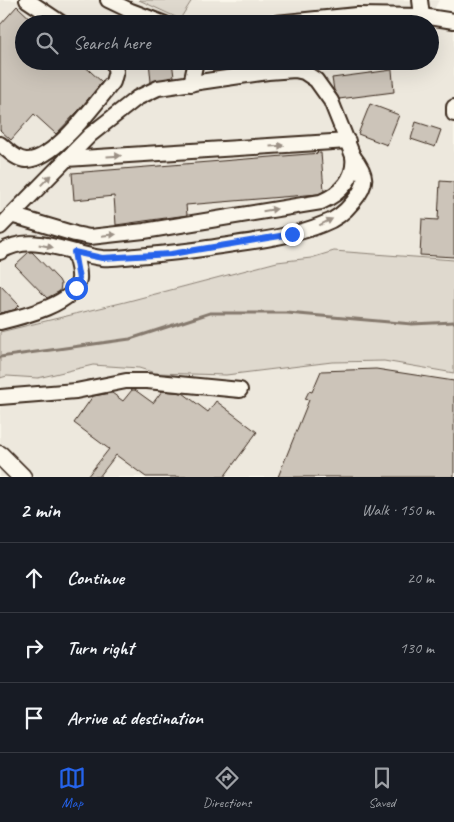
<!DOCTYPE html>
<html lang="en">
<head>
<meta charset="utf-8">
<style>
	body { margin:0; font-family:Caveat,sans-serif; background:#242831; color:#f1f3f6 }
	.stop { position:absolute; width:15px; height:15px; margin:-11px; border:4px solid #2563eb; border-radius:50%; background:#fff }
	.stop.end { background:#2563eb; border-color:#fff; box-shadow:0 1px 5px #0008 }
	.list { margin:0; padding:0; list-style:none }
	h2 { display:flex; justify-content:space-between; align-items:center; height:65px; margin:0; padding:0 20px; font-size:21px }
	h2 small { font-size:16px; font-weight:400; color:#9ea1a6 }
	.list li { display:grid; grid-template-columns:32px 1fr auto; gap:15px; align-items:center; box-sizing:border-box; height:70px; padding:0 20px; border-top:1px solid #363941 }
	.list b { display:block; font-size:19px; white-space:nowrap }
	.list em { font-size:16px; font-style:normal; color:#9ea1a6 }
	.icon { flex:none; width:28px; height:28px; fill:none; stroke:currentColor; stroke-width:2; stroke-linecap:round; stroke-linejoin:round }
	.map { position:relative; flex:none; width:454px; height:477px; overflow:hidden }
	.search { position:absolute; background:#171b24; box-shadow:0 5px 20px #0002; left:15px; right:15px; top:15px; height:55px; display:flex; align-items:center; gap:12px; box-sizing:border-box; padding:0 18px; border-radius:28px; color:#9ea1a6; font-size:19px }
	.sheet { height:275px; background:#171b24 }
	nav { display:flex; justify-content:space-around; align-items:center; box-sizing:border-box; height:70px; border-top:1px solid #363941; background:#171b24; font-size:14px; color:#9ea1a6 }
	nav a { display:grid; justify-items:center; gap:2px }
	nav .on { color:#2563eb }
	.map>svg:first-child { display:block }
	.built { fill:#ede8dd; fill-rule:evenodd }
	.green { fill:#dfd9ce; stroke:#8d8276 }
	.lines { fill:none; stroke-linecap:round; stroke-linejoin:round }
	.stream { stroke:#85796d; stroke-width:3 }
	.building { fill:#ccc4b9; stroke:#3b2a1e }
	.minor-casing { stroke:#3b2a1e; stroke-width:18 }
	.major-casing { stroke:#3b2a1e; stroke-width:21 }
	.minor { stroke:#fbf7ec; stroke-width:14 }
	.major { stroke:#fbf7ec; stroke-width:18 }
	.oneway { fill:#9b9085 }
	.route { stroke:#2563eb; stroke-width:6 }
</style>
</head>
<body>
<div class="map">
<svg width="454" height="477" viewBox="0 0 454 477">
	<rect width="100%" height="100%" fill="#fbf7ec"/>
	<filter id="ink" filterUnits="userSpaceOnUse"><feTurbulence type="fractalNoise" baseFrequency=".02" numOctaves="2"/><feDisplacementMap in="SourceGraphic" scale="10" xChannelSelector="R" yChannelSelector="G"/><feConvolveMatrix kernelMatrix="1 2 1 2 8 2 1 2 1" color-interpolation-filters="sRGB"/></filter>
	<g filter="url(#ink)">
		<g class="built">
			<path d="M0,0H139L180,19L192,0H439L430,17L454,21V260L334,251L311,258L277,262L125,302L0,332ZM24,24H430V61H24Z"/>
			<polygon points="384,361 454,373 454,477 0,477 0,378 7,376 38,378 93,365 139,368 155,373 226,375 332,362"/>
		</g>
		<g class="green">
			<polygon points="139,0 192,0 180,19"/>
			<polygon points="334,251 454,260 454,373 384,361 332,362 226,375 155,373 139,368 93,365 38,378 7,376 0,378 0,332 125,302 277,262 311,258"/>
		</g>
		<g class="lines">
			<polyline class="stream" points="0,357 130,339 210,313 287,313 412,324 454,322"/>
		</g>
		<g class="building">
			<polygon points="17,6 36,24 24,24 24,61 79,61 102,82 79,110 56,134 34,114 11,140 0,130 0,25"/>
			<polygon points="149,61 172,61 174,77 151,82"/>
			<polygon points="392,70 394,92 339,99 334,90 332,78"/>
			<polygon points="370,104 399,115 387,145 358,134"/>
			<polygon points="416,122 441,130 435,147 411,139"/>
			<polygon points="321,153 324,191 318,194 186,205 187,215 116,225 114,196 74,200 72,173"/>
			<polygon points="440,181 454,182 454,257 420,255 422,219 438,220"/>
			<polygon points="29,252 32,252 59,280 61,284 60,291 47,298 15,265"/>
			<polygon points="0,285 19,305 14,310 0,313"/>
			<polygon points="376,369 454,381 454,477 278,477 309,400 305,399 309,391 312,392 321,371"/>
			<polygon points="132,390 135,390 153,403 162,391 183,393 208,412 216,401 257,432 224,477 146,477 116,455 99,477 87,477 109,449 74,423 93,396 112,393 123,401"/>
		</g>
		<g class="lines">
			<g class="minor-casing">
				<g id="minor">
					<polyline points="27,0 63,24"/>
					<polyline points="108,0 131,11 165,24"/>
					<polyline points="420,0 422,16"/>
					<polyline points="266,24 357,15 422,16 454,21"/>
					<polyline points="191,84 196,61"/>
					<polyline points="454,107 454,114"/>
					<path d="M0,144C8,150 15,159 26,160C54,161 96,103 113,82L116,71L112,61"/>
					<polyline points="66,159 348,141"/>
					<path d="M0,227L90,135L137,98L158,88L268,72L295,70L304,72L316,80L331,101L353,156C356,178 340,194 321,202L144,231L90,237L75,234L11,215"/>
					<path d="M0,252C33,231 68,254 102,258C114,259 125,257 136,256C160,254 184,252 208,248C244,242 290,238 323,224C335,220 345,212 353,202C369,183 367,174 353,156"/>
					<path d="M0,322C21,317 76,304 79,279C80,270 76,260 74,252"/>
					<polyline points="0,397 76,391 126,381 147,381 240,390"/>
				</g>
			</g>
			<g class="major-casing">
				<polyline id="major" points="0,455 22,477"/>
			</g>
			<use href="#minor" class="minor"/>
			<use href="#major" class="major"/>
		</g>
		<defs><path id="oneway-solid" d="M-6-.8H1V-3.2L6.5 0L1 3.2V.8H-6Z" transform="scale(1.25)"/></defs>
		<g class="oneway">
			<use href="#oneway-solid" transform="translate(277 146) rotate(-4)"/>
			<use href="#oneway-solid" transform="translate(114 156) rotate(-4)"/>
			<use href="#oneway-solid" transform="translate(46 180) rotate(-46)"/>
			<use href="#oneway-solid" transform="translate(270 210) rotate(-9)"/>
			<use href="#oneway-solid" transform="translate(326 222) rotate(-26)"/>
			<use href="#oneway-solid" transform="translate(109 235) rotate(-6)"/>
			<use href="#oneway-solid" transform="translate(46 246) rotate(12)"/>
		</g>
	</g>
	<g class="lines" filter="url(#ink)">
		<polyline class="route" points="76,288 79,279 74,252 102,258 171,254 292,234"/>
	</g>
</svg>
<div class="stop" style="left:76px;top:288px"></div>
<div class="stop end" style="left:292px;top:234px"></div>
<div class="search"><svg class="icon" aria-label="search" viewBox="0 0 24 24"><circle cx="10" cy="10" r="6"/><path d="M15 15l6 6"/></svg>Search here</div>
</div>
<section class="sheet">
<h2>2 min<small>Walk · 150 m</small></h2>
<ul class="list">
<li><svg class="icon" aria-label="ahead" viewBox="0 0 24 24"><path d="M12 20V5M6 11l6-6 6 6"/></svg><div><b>Continue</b></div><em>20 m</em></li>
<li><svg class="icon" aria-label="right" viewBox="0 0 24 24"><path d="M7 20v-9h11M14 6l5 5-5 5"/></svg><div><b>Turn right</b></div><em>130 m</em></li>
<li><svg class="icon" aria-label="arrive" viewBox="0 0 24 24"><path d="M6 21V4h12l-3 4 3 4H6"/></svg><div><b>Arrive at destination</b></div></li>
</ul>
</section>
<nav>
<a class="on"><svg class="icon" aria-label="map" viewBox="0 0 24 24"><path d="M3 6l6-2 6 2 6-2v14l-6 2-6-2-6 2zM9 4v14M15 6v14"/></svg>Map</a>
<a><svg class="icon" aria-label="directions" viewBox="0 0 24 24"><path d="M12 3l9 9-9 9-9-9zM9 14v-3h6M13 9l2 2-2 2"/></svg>Directions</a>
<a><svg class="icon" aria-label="saved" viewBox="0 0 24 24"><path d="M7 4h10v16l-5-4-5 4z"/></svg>Saved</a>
</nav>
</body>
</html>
